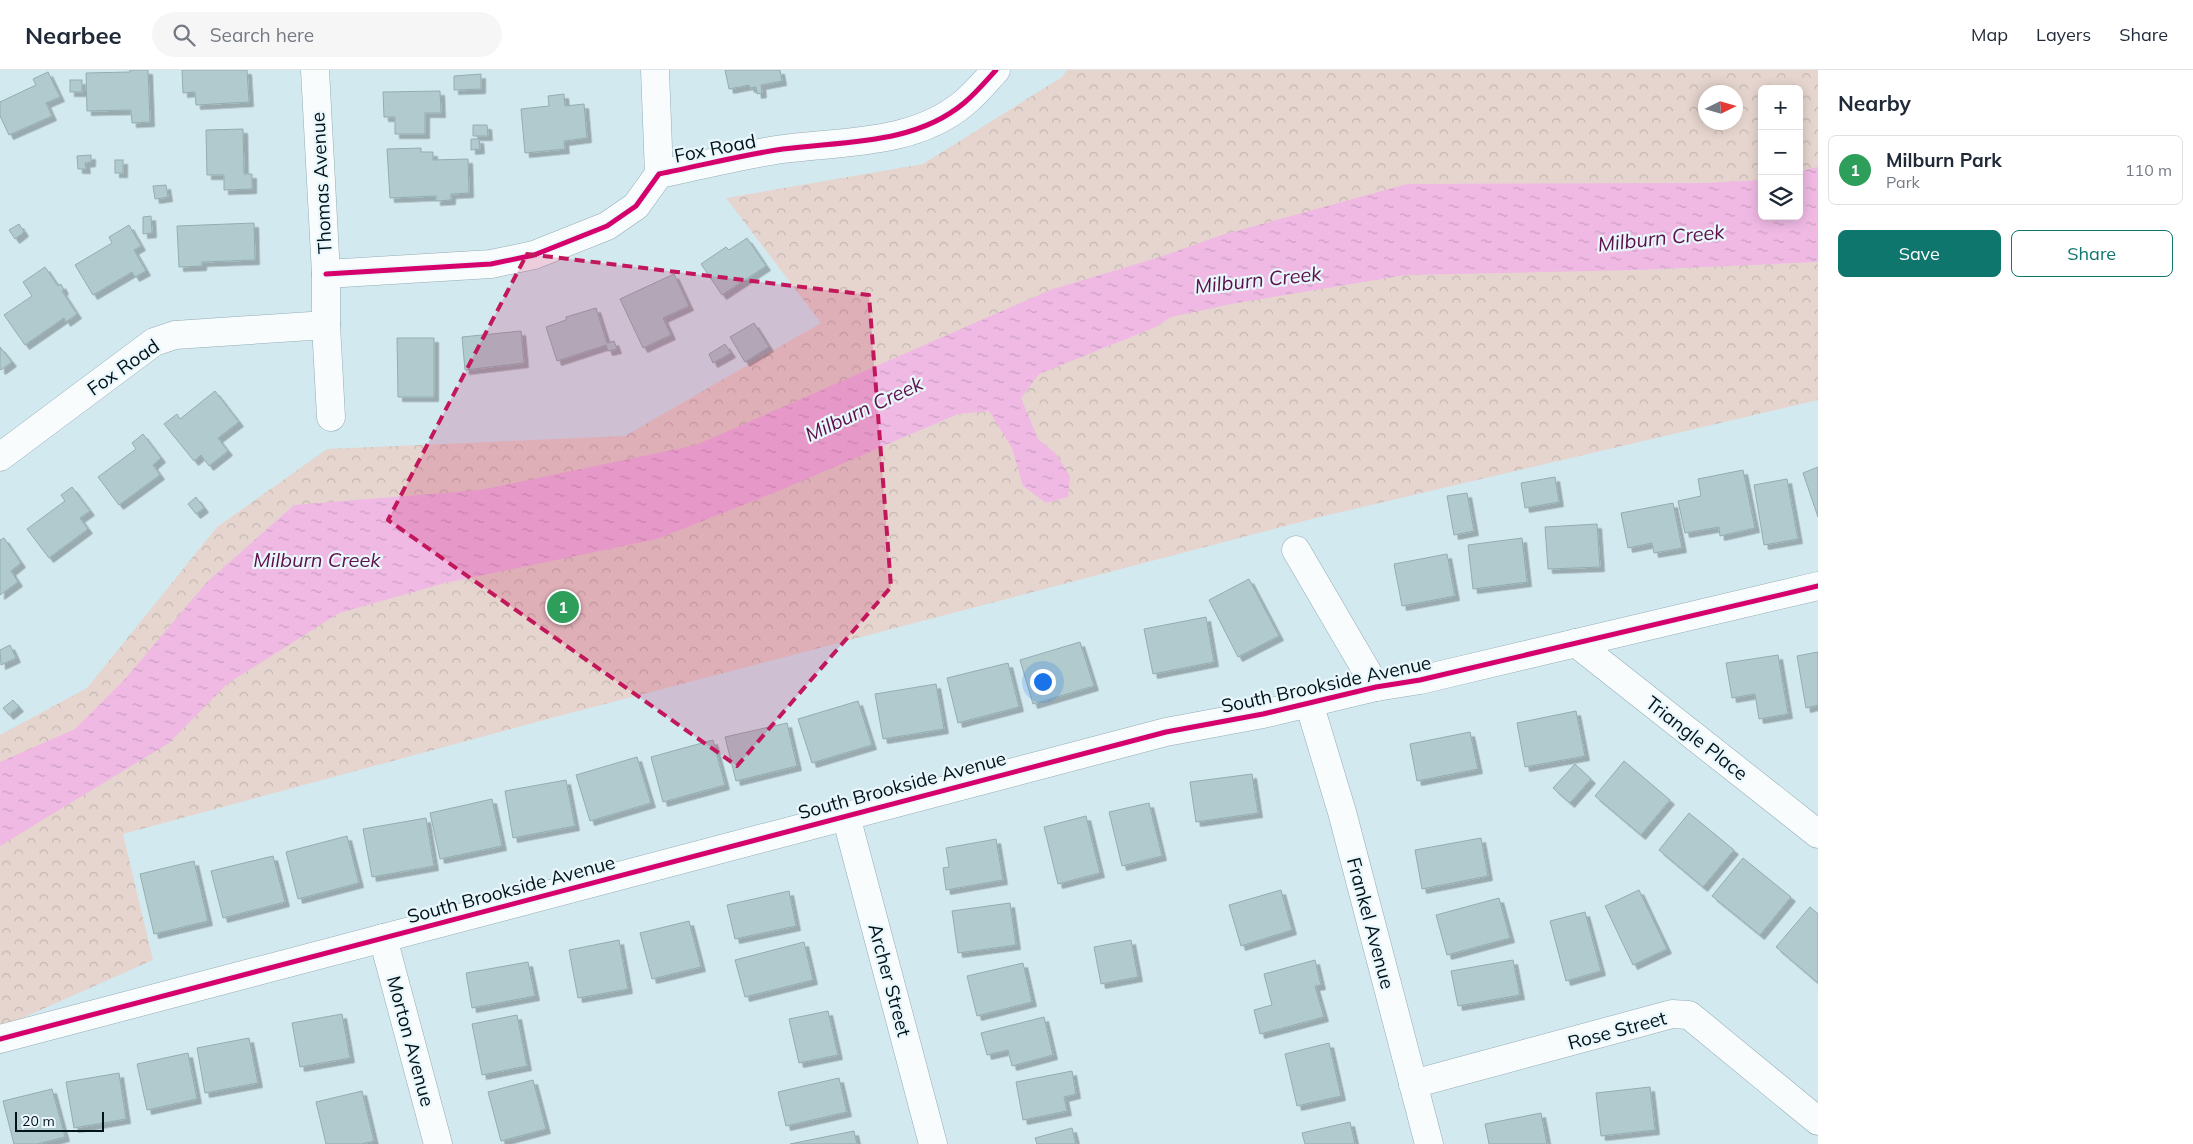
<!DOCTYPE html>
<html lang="en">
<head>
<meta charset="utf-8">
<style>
	body { margin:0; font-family:Mulish,sans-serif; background:#f6f6f7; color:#1f2937 }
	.controls { position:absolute; right:15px; top:15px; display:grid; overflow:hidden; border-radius:8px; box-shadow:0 2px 12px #0003 }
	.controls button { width:45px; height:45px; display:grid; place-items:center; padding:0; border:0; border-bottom:1px solid #e0e1e3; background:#fff; color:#1f2937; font:25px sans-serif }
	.compass { position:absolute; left:1698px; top:15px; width:45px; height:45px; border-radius:50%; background:#fff; box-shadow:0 2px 12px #0003; rotate:85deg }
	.scale { position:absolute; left:15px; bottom:12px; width:89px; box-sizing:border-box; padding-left:5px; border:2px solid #001319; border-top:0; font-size:14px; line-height:18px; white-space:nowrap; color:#001319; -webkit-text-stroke:4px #e9f7fc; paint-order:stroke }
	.you { position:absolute; left:1042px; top:611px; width:18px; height:18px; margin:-12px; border:4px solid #fff; border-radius:50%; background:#1a73e8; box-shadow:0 0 0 8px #1a73e833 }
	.badge { display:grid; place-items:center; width:32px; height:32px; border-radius:50%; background:#0f766e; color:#fff; font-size:16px; font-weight:700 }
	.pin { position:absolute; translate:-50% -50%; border:2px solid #fff; box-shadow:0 1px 5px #0006 }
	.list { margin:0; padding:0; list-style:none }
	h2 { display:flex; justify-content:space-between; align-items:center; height:65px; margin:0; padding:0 20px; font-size:21px }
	h2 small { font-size:16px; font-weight:400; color:#747a83 }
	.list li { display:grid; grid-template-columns:32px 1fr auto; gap:15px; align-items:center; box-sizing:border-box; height:70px; margin:0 10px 10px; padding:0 10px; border:1px solid #e0e1e3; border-radius:8px }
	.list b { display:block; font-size:19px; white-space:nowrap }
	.list p { margin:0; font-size:16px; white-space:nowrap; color:#747a83 }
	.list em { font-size:16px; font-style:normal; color:#747a83 }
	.actions { display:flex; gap:10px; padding:15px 20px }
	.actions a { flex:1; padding:11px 0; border:1px solid #0f766e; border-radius:8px; text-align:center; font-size:18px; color:#0f766e }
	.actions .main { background:#0f766e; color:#fff }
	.icon { flex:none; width:28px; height:28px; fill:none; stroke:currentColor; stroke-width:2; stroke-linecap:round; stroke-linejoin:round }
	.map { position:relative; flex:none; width:1818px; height:1074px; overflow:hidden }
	header { display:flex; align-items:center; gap:30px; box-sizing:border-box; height:70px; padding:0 25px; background:#fff; border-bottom:1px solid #e0e1e3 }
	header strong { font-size:24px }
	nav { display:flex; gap:28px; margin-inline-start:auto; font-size:18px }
	.search { width:350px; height:45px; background:#f6f6f7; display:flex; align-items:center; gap:12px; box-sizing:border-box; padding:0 18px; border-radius:28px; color:#747a83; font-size:19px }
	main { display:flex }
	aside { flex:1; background:#fff }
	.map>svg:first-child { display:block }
	.park { fill:url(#park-crowns); fill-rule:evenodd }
	.water { fill:url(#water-ripples) }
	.building { fill:#b0cace; stroke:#93adb1; filter:url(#shadow) }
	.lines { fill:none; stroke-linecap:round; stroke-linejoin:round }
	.minor-casing { stroke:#94acb4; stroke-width:29 }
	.minor { stroke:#f8fcfd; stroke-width:28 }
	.cycleway-casing { stroke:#e9f7fc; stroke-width:8 }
	.cycleway { stroke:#d6006c; stroke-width:5 }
	.marked { fill:#c2185b; fill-opacity:0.2; stroke:#c2185b; stroke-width:4; stroke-dasharray:10 6; stroke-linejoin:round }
	.labels { text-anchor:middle; stroke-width:4.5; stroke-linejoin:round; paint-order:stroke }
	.street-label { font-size:19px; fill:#001319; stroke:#e9f7fc }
	.water-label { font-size:20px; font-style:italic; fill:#5d114a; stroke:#e9f7fc }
</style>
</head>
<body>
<header>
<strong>Nearbee</strong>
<div class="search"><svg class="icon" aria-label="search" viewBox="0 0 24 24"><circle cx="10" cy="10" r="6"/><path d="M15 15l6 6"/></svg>Search here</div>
<nav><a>Map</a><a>Layers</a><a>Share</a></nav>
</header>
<main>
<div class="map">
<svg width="1818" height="1074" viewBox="0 0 1818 1074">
	<defs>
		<pattern id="park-crowns" width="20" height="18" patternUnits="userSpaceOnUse" patternTransform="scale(1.25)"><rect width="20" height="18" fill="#e6d5cf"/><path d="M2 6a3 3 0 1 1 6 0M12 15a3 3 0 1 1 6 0" fill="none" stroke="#c4b6b1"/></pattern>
		<pattern id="water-ripples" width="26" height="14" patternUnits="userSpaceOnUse" patternTransform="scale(1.25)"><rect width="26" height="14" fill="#efb9e4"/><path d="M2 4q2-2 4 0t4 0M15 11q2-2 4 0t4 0" fill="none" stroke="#cb9ec3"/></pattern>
		<filter id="shadow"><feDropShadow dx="4.5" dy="4.5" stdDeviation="0" flood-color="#0004"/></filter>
	</defs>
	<rect width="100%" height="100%" fill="#d2e9f0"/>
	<path class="park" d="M1067,0H1818V330L1320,447L559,646L123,764L153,890L0,958V665L87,618L217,457L327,379L625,366L821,253L726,128L923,94L1062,7ZM1762,19H1799V146H1762ZM1706,22H1736V52H1706Z"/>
	<polygon class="water" points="1818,97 1818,192 1635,200 1406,205 1231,234 1171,247 1156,257 1039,304 1021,328 1038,369 1055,383 1070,406 1068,427 1046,433 1023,416 1012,378 989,341 958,344 776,422 657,469 445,513 339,543 227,614 169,673 0,776 0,692 75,659 125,609 207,512 294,435 480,420 696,375 1050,220 1160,187 1222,165 1407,114 1708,113 1762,110 1762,146 1799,146 1799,101"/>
	<g class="building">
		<polygon points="130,0 148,0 150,52 132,53 131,40 87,41 86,3 130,2"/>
		<polygon points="182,0 247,0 249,32 196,35 195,22 183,23"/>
		<polygon points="725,0 780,0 782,11 761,15 762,23 757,24 756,17 750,18 749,15 729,19"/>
		<polygon points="48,2 60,27 46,33 52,46 9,65 0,46 0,32 36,15 33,9"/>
		<polygon points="481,4 481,19 454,20 454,6"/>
		<rect x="70" y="10" width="12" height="12"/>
		<polygon points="440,21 441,43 425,43 425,64 395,64 395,47 384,47 383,22"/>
		<polygon points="564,24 565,36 584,34 587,68 564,71 565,79 525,83 521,39 549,36 548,26"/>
		<polygon points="473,55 487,55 488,66 473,66"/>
		<polygon points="243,59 244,104 252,104 252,119 224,120 224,105 207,105 206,60"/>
		<polygon points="471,69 479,69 480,79 471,80"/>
		<polygon points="421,78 421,82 433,82 433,90 468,89 469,123 451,124 451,130 436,131 436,126 390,128 387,79"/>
		<polygon points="91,85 91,92 85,93 86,99 78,99 77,86"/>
		<rect x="115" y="90" width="8" height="13"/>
		<polygon points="166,115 168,127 155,129 153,116"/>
		<polygon points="151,146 152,163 143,164 143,147"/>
		<polygon points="254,153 255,190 202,192 202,196 179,197 177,156"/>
		<polygon points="19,154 24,162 15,169 9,160"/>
		<polygon points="129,155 141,176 134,180 146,201 135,207 132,202 93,225 75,195 112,173 109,167"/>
		<polygon points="747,168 766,196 722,225 701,194 726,177 729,180"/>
		<polygon points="45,197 58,216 61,214 64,220 62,221 77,244 66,252 64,248 25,275 4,245 32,226 23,212"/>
		<polygon points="674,204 689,236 663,248 671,265 643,278 620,229"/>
		<polygon points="596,238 607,273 614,271 617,279 608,281 606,275 557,291 546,257 566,250 566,247"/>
		<polygon points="754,253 769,277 745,292 730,267"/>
		<polygon points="521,261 524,293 465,300 462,267"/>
		<polygon points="397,268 434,268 434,327 398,327"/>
		<polygon points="725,274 731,283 713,293 709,284"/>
		<polygon points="0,277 12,292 1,300 0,299"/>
		<polygon points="215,321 239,352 218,368 228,381 209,396 201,385 194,391 164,354 177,344 180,349"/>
		<polygon points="143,364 161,388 153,395 160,405 119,435 98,407 136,379 132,373"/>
		<polygon points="1818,397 1818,447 1803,403"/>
		<polygon points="1743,400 1755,458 1720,466 1719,457 1685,463 1678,431 1701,426 1698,409"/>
		<polygon points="1555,407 1559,432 1525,438 1521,413"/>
		<polygon points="1787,409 1798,469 1764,475 1754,415"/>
		<polygon points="72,417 90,441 80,448 88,459 49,488 27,459 65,431 61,425"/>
		<polygon points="1467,423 1474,461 1454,465 1447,426"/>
		<polygon points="196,427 204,438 196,444 188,434"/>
		<polygon points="1673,433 1682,478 1654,483 1652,473 1628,478 1621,443"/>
		<polygon points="1597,454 1600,497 1548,499 1545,457"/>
		<polygon points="4,468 21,493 11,501 18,512 0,525 0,470"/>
		<polygon points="1522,468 1527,512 1473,519 1468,475"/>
		<polygon points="1447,484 1455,526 1402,536 1394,494"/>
		<polygon points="1249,509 1279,566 1238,587 1209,530"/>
		<polygon points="1206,547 1214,592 1153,604 1144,559"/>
		<polygon points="1080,572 1094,616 1033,634 1020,590"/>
		<polygon points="10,575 16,588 1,595 0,580"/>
		<polygon points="1818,582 1818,635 1806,638 1797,586"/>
		<polygon points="1778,585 1788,644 1759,649 1755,624 1732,628 1726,593"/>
		<polygon points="1008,593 1019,637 958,653 947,608"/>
		<polygon points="936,614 944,659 883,669 875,624"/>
		<polygon points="13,630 19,637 9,645 3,638"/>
		<polygon points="858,631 872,675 812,693 798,649"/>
		<polygon points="1576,641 1585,686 1525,697 1517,653"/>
		<polygon points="787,653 797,696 736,711 725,667"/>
		<polygon points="1470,662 1478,699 1417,711 1410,674"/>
		<polygon points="713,670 725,715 663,732 651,687"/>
		<polygon points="637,687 651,733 590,751 576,705"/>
		<polygon points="1624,691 1670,730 1641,765 1595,726"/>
		<polygon points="1575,694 1591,709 1570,733 1553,718"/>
		<polygon points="1252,704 1258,743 1196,752 1190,712"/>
		<polygon points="566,710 575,756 513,768 505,721"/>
		<polygon points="492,729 502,776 440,789 430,743"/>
		<polygon points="1149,733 1162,786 1122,796 1109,742"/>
		<polygon points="1689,743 1734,780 1703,817 1659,780"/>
		<polygon points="1086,746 1100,803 1058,814 1044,757"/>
		<polygon points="426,748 434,796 372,807 363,759"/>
		<polygon points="347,766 359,813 298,829 286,782"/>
		<polygon points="1481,768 1488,806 1422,819 1415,780"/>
		<polygon points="996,769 1003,810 946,820 943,798 949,797 946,778"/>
		<polygon points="273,786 285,832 223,848 211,801"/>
		<polygon points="1743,788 1791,827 1760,865 1712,826"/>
		<polygon points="194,791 208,851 154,864 140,804"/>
		<polygon points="1281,820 1292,860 1241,876 1229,835"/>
		<polygon points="1639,820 1667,879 1633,895 1605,836"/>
		<polygon points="789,821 796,856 735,869 727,835"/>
		<polygon points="1499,828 1510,868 1447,885 1436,845"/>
		<polygon points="1010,833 1016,875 958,883 952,841"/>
		<polygon points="1810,837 1818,844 1818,913 1776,877"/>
		<polygon points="1585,842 1601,901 1566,911 1550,851"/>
		<polygon points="689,851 701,897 652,909 640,863"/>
		<polygon points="619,870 628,919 578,928 569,880"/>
		<polygon points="1131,870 1138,907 1101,914 1094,877"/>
		<polygon points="804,872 813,910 745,927 735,890"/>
		<polygon points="1315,890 1321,915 1315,916 1324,947 1260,964 1254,940 1272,935 1264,904"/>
		<polygon points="1513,890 1520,925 1458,936 1451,901"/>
		<polygon points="528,892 535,926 472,938 466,903"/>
		<polygon points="1023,893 1032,932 977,946 967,906"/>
		<polygon points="828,941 838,985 799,993 789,949"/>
		<polygon points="342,944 350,988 300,997 292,953"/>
		<polygon points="517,945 527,996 482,1005 472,954"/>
		<polygon points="1044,947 1053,985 1012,996 1008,980 987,985 981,963"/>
		<polygon points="249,968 258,1013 205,1023 197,978"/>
		<polygon points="1329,973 1341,1026 1297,1036 1285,984"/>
		<polygon points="188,983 197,1029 147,1040 137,994"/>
		<polygon points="1072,1001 1076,1024 1064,1027 1067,1041 1023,1050 1016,1012"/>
		<polygon points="119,1003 126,1049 74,1058 66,1012"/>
		<polygon points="839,1008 847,1042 786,1056 778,1022"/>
		<polygon points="533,1010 546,1059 501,1071 488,1022"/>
		<polygon points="1650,1017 1655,1060 1601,1066 1596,1023"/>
		<polygon points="52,1019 65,1067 37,1074 14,1074 3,1031"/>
		<polygon points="362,1021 374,1071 362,1074 326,1074 316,1032"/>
		<polygon points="1541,1043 1547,1074 1489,1074 1485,1054"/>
		<polygon points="1350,1052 1355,1074 1305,1074 1302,1063"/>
		<polygon points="1072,1058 1076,1074 1037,1074 1035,1068"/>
		<polygon points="854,1061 857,1074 790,1074"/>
	</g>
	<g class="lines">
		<g class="minor-casing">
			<g id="minor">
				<polyline points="315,0 326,204 326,255 331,347"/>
				<polyline points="655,0 659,104"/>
				<path d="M326,204L491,194L534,185L607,156L636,136L659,104C700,96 741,85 783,79C843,71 914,75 964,33C976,23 986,11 996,0"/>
				<polyline points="0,387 154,272 175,265 326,255"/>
				<polyline points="1296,480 1376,617"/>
				<polyline points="1576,573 1818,764"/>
				<polyline points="1309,633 1342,742 1429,1074"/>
				<polyline points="846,746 933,1074"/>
				<polyline points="383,868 438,1074"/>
				<polyline points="0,969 1166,662 1263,644 1376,617 1420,610 1818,516"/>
				<polyline points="1413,1014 1672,944 1689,945 1818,1051"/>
			</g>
		</g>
		<use href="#minor" class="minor"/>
		<g class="cycleway-casing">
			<g id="cycleway">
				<path d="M326,204L491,194L534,185L607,156L636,136L659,104C700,96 741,85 783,79C843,71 914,75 964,33C976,23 986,11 996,0"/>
				<polyline points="0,969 1166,662 1263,644 1376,617 1420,610 1818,516"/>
			</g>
		</g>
		<use href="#cycleway" class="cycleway"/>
	</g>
	<path class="marked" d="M527,184L869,225L891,517L737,696L388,450Z"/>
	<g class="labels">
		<g class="street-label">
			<text transform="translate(715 78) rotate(-11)" y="7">Fox Road</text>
			<text transform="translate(321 113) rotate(-93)" y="7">Thomas Avenue</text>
			<text transform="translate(123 297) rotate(-35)" y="7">Fox Road</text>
			<text transform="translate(1326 614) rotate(-12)" y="7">South Brookside Avenue</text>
			<text transform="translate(1697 668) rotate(38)" y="7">Triangle Place</text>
			<text transform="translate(902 715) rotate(-15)" y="7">South Brookside Avenue</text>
			<text transform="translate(511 819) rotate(-15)" y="7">South Brookside Avenue</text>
			<text transform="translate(1371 853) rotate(75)" y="7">Frankel Avenue</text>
			<text transform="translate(890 910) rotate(75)" y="7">Archer Street</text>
			<text transform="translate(1617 960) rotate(-15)" y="7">Rose Street</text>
			<text transform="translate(411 971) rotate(75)" y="7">Morton Avenue</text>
		</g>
		<g class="water-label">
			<text transform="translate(1661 168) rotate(-6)" y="7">Milburn Creek</text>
			<text transform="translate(1258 210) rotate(-6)" y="7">Milburn Creek</text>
			<text transform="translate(864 339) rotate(-25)" y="7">Milburn Creek</text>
			<text x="317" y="497">Milburn Creek</text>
		</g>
	</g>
</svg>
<div class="controls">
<button>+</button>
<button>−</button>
<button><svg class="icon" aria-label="layers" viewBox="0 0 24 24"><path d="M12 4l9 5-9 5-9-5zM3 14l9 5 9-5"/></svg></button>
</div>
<svg class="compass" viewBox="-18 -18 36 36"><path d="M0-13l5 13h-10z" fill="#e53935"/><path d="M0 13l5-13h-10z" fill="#747a83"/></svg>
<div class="scale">20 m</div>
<div class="you"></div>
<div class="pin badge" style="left:563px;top:537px;background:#2e9e5b">1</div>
</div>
<aside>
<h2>Nearby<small></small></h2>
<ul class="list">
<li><span class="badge" style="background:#2e9e5b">1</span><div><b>Milburn Park</b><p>Park</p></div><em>110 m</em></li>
</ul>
<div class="actions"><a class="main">Save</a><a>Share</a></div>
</aside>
</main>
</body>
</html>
